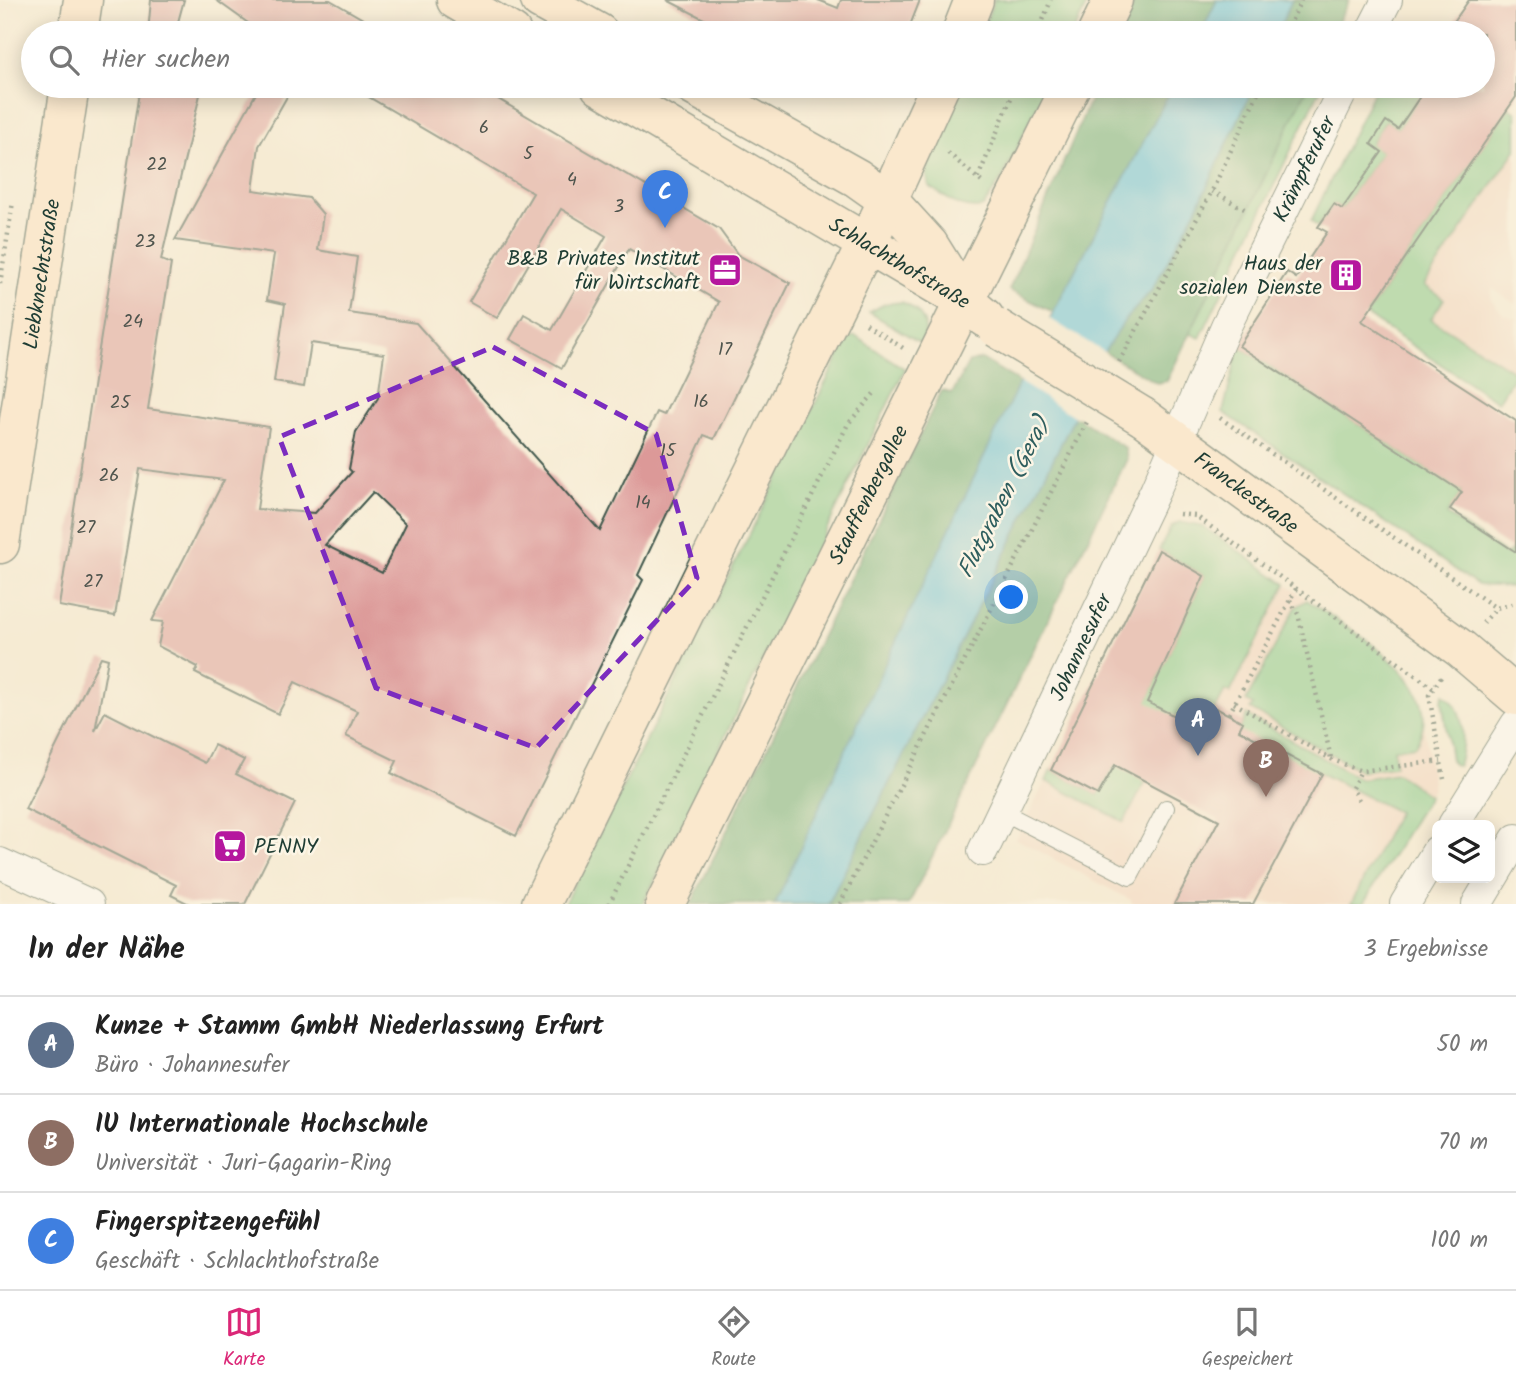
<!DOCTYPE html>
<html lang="de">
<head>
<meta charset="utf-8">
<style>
	body { margin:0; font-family:Kalam,sans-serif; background:#f6f6f6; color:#222 }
	.controls { position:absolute; right:21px; bottom:21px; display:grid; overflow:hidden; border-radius:10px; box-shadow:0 4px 18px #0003 }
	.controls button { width:63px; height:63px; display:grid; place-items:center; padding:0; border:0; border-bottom:2px solid #e0e0e0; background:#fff; color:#222; font:35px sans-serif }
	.you { position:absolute; left:1012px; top:598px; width:24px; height:24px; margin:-18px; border:5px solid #fff; border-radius:50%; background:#1a73e8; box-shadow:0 0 0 10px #1a73e833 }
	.badge { display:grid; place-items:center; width:46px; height:46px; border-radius:50%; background:#db2777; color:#fff; font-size:23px; font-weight:700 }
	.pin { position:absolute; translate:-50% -58px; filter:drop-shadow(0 2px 4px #0008) }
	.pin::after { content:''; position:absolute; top:37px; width:24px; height:21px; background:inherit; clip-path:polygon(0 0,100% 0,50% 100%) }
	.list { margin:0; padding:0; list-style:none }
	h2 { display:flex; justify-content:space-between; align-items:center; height:91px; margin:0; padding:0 28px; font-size:30px }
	h2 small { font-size:23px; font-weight:400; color:#767676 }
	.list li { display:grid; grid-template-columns:46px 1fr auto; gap:21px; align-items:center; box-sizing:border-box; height:98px; padding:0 28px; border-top:2px solid #e0e0e0 }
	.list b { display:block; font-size:26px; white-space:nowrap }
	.list p { margin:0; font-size:23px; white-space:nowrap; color:#767676 }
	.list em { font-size:23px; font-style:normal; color:#767676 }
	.icon { flex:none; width:38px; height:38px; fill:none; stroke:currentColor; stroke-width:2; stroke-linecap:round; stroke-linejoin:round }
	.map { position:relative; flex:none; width:1516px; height:904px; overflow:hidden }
	.search { position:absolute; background:#fff; box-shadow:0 4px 18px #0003; left:21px; right:21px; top:21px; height:77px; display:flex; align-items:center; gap:18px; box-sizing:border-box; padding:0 24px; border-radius:38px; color:#767676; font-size:26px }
	.sheet { height:385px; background:#fff }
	nav { display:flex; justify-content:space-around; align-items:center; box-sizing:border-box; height:98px; border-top:2px solid #e0e0e0; background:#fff; font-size:19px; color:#767676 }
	nav a { display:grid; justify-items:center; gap:4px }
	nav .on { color:#db2777 }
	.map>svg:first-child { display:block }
	.built { fill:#f3d4bf }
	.green { fill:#7cc784; stroke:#4e825c; stroke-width:2 }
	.forest { fill:#65ac72; stroke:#427453; stroke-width:2 }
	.water { fill:#5dc1db; stroke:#3e7f88; stroke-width:2 }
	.pier { fill:#f6ebd3 }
	.building { fill:#dc9998; fill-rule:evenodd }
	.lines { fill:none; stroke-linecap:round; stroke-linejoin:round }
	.lane-casing { stroke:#3f574c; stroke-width:18 }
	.street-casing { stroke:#3f574c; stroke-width:32 }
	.secondary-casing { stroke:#3f574c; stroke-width:41 }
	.path { stroke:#3f574c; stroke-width:4.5; stroke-dasharray:2 5; stroke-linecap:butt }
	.lane { stroke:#fff; stroke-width:16 }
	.street { stroke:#fff; stroke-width:30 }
	.secondary { stroke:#ffe4c6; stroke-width:38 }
	.secondary-bridge-casing { stroke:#3f574c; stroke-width:41; stroke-linecap:butt }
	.secondary-bridge { stroke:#ffe4c6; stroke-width:38 }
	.marked { fill:none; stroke:#7b2cbf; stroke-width:5; stroke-dasharray:14 9; stroke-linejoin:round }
	.labels { text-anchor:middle; stroke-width:5; stroke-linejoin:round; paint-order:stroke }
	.number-label { font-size:18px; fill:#4e544d }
	.street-label { font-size:21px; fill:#1f3d34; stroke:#fcf5e5 }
	.poi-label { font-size:21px; fill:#1f3d34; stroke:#fcf5e5; text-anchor:end }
	.water-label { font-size:23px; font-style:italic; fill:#2e5e5e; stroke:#fcf5e5 }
</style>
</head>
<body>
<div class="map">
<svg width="1516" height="904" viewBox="0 0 1516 904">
	<rect width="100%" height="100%" fill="#fcf5e5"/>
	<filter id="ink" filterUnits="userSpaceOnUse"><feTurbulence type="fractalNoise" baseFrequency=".0143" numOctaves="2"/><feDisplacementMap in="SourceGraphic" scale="14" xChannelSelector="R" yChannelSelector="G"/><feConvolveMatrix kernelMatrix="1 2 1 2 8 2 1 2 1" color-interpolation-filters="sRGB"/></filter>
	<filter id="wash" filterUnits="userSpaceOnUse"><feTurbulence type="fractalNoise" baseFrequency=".00686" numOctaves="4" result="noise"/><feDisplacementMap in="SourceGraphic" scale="28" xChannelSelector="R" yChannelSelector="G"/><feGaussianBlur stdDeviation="1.57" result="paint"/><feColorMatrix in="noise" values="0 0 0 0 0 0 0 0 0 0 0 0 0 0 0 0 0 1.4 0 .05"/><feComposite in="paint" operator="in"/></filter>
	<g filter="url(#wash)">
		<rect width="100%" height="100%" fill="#f6ebd3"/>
		<g class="built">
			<polygon points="1516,150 1516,305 1492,288 1491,300 1503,314 1516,319 1516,373 1430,319 1424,285"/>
			<polygon points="1263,568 1389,658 1406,674 1420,698 1433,789 1363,904 1132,904 1131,900 1016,839 1051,770 1118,807"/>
		</g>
		<g class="green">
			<polygon points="994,0 1089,0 1073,33 981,33"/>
			<path d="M960,86H1047L1003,177L983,207C961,212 947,198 929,186L926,173Z"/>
			<polygon points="1308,86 1322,86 1200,338 1189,333"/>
			<polygon points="1376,86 1427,86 1398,129 1386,121 1371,143 1382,152 1342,209 1334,204 1318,227 1311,221"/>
			<polygon points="1509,107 1516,113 1516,150 1424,285 1444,299 1431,319 1516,373 1498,402 1366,315"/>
			<path d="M902,302C921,311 931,324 922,344L869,312L885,304Z"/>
			<polygon points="855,336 905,369 643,904 564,904 848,338"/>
			<polygon points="1239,346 1462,492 1447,515 1507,555 1512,550 1516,552 1516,583 1512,587 1478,585 1223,412"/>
			<polygon points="1179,522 1204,527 1286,584 1230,693 1225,691 1204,731 1179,719 1124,822 1046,781 1051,770 1098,795 1131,735 1204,576 1159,550 1171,527"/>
			<path d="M1307,600C1348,629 1455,684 1415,746L1394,749L1395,766L1361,771L1250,709L1253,705L1246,701L1296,607Z"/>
			<path d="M1444,694C1467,709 1465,743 1458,766L1454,765L1451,760L1442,700Z"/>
			<polygon points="1247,715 1360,779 1397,773 1429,796 1363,904 1351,904 1398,812 1322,774 1231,746"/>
		</g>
		<g class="forest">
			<polygon points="1135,0 1217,0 1201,33 1120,33"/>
			<polygon points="1292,0 1349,0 1333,33 1277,33"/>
			<polygon points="1096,86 1173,86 1053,312 1009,290"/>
			<polygon points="1254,86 1308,86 1167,381 1157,383 1104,352 1125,320 1151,291 1196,210"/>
			<polygon points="982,359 1021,383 831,782 780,895 775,904 691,904 942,390 952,394 969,362"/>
			<polygon points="1075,416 1125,448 1127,459 909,904 828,904"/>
		</g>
		<g class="water">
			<polygon points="1217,0 1292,0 1277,33 1201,33"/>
			<polygon points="1173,86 1254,86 1196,210 1151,291 1125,320 1104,352 1075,416 828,904 775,904 883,668 1053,312"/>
		</g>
		<polygon class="pier" points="1047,317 1107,354 1077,418 1018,381"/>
		<g id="blocks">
			<g class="building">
				<polygon points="151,0 184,0 175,33 148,33"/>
				<polygon points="216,0 330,0 387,33 262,33"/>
				<polygon points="667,0 818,0 838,8 841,0 920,0 907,33 731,33"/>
				<polygon points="1469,0 1516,0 1516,97 1362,321 1516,421 1516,552 1450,509 1462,492 1239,346 1287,272 1296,278 1327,232 1318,227 1334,204 1342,209 1382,152 1371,144 1386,121 1398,129 1427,86 1483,86 1483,33 1446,33"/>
				<path d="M140,86H202L161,260L171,264L148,409L269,427L257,509L315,513L352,472L349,469L356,432L378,398L384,354L311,343L304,387L274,382L285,304L267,300L274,254L175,240L260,86H293L259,146L253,190L309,198L323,214L318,250L357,257L349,313L416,323L600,531L657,412L664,415L719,302L629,249L562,368L510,339L524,314L552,330L606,236L561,209L497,318L469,302L533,193L350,86H476L719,229L738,255L790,283L714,439L704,435L638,575L643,580L516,836L391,773L397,761L346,736L357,711L295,682L278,714L195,673L198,667L158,646L163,622L152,621L224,480L140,469L115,616L59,606ZM373,492L406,524L382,573L325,545Z"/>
				<polygon points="1159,550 1204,576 1147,702 1204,731 1216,708 1243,722 1239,730 1322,774 1253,904 1174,904 1219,820 1115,765 1098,795 1051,770"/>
				<polygon points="101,657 108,659 95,731 105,712 205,763 214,745 244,760 236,774 295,803 245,904 189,904 171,895 176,885 25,809"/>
			</g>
		</g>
	</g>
	<g filter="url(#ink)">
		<use href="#blocks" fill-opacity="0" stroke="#3f574c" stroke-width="2"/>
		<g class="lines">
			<g class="lane-casing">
				<polyline id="lane" points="1003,812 1130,877 1166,808"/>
			</g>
			<g class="street-casing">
				<g id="street">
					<polyline points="1370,33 1387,0"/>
					<polyline points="1453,825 1516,724"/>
					<path id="s1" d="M983,851L1155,491L1226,326L1345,86"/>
					<polyline points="0,863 89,904"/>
					<polyline points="1405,904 1437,851"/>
					<polyline points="1477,904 1516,839"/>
				</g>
			</g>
			<g class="secondary-casing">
				<g id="secondary">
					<polyline points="456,0 512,33"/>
					<polyline points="540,0 599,33"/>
					<polyline points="78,33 83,0"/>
					<polyline points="961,33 974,0"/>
					<polyline points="1097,33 1113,0"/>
					<path id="s2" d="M600,86L966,302L985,318"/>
					<polyline points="693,86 857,178 888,200 929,245 962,298"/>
					<path id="s3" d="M1143,417L1461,649L1516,696"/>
					<path id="s4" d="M0,544L70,86"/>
					<polyline points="541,904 888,200 940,86"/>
					<path id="s5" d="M665,904L1071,86"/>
				</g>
			</g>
			<g class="path">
				<polyline points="920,33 924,24"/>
				<polyline points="1038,33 1051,0"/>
				<polyline points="1286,33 1301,0"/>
				<polyline points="31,83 33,71"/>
				<polyline points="948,153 984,184"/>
				<polyline points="978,178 1016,86"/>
				<polyline points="1212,191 1248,211"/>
				<polyline points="0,284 13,202"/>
				<polyline points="866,324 903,348"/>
				<polyline points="1119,362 1212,191 1261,86"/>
				<polyline points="1220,418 1496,608"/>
				<polyline points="1179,514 1196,516 1433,688"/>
				<polyline points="1290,600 1298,614 1331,758"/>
				<polyline points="1483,623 1496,608 1516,603"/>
				<polyline points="1441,677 1429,695 1444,779"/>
				<polyline points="1234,703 1331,759 1361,771 1441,761"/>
				<polyline points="1229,714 1297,587"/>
				<polyline points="1359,800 1352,788 1361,771"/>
				<polyline points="609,904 848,424 877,390"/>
				<polyline points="840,904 1087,422"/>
			</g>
			<use href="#lane" class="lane"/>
			<use href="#street" class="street"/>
			<use href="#secondary" class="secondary"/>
			<g class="secondary-bridge-casing">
				<polyline id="secondary-bridge" points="997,328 1143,417"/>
			</g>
			<use href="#secondary-bridge" class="secondary-bridge"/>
		</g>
	</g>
	<path d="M0 0H1516V904H0ZM493,347L656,434L697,578L536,748L376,688L279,437Z" fill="#f6ebd3" fill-opacity=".55" fill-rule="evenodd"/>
	<path class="marked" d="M493,347L656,434L697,578L536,748L376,688L279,437Z"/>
	<defs>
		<g id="office-square" transform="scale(1.75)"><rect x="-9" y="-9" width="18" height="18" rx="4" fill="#b5179e" stroke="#fcf5e5"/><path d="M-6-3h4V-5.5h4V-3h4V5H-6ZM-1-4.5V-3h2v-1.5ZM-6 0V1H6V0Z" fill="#fff"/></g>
		<g id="building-square" transform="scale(1.75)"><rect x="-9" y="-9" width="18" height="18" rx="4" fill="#b5179e" stroke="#fcf5e5"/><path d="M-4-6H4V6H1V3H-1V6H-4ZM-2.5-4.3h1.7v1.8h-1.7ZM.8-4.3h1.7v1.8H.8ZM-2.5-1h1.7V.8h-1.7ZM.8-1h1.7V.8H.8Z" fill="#fff"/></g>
		<g id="supermarket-square" transform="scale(1.75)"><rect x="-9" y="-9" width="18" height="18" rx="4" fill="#b5179e" stroke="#fcf5e5"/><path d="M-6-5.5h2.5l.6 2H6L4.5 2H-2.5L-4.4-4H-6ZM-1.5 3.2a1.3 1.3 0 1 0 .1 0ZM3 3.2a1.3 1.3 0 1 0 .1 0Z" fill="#fff"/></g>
	</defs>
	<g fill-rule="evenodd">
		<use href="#office-square" x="725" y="270"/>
		<use href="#building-square" x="1346" y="275"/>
		<use href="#supermarket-square" x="230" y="846"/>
	</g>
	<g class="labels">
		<g class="number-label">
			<text x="484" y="133">6</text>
			<text x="528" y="159">5</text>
			<text x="157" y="170">22</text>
			<text x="572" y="185">4</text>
			<text x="619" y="212">3</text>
			<text x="145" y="247">23</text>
			<text x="133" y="327">24</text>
			<text x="725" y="355">17</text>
			<text x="701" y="407">16</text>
			<text x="120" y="408">25</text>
			<text x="668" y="456">15</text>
			<text x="109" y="481">26</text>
			<text x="643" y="508">14</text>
			<text x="86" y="533">27</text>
			<text x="93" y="587">27</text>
		</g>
		<g class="street-label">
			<text dy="7" stroke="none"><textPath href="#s1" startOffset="754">Krämpferufer</textPath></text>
			<text dy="7" stroke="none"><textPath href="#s2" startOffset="348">Schlachthofstraße</textPath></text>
			<text dy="7" stroke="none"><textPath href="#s4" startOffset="273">Liebknechtstraße</textPath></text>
			<text dy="7" stroke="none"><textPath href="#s3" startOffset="128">Franckestraße</textPath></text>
			<text dy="7" stroke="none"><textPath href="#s5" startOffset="457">Stauffenbergallee</textPath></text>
			<text dy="7" stroke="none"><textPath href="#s1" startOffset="226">Johannesufer</textPath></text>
		</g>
		<g class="poi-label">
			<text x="700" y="265">B&amp;B Privates Institut<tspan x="700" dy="24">für Wirtschaft</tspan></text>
			<text x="1322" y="270">Haus der<tspan x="1322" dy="24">sozialen Dienste</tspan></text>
			<text x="254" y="853" text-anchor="start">PENNY</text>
		</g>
		<g class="water-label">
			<text transform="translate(1003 497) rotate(-63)" y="8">Flutgraben (Gera)</text>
		</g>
	</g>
</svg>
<div class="controls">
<button><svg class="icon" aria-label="layers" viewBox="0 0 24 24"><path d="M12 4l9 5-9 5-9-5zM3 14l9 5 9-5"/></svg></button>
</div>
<div class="you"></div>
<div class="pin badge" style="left:1198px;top:756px;background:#5c6f8a">A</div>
<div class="pin badge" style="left:1266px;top:797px;background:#8d6e63">B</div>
<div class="pin badge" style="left:665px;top:228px;background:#3f7fe0">C</div>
<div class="search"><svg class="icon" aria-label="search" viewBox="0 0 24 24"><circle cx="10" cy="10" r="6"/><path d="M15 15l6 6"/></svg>Hier suchen</div>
</div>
<section class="sheet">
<h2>In der Nähe<small>3 Ergebnisse</small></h2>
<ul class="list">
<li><span class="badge" style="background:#5c6f8a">A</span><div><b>Kunze + Stamm GmbH Niederlassung Erfurt</b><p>Büro · Johannesufer</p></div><em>50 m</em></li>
<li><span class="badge" style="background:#8d6e63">B</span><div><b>IU Internationale Hochschule</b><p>Universität · Juri-Gagarin-Ring</p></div><em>70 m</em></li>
<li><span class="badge" style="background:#3f7fe0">C</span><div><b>Fingerspitzengefühl</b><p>Geschäft · Schlachthofstraße</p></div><em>100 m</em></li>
</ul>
</section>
<nav>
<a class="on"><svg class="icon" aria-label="map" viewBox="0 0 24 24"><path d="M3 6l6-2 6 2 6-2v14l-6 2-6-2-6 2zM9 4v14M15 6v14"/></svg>Karte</a>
<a><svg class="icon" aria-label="directions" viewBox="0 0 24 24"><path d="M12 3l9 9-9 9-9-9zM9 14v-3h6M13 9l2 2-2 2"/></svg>Route</a>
<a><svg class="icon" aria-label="saved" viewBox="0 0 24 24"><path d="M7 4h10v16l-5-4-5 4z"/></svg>Gespeichert</a>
</nav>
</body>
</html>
